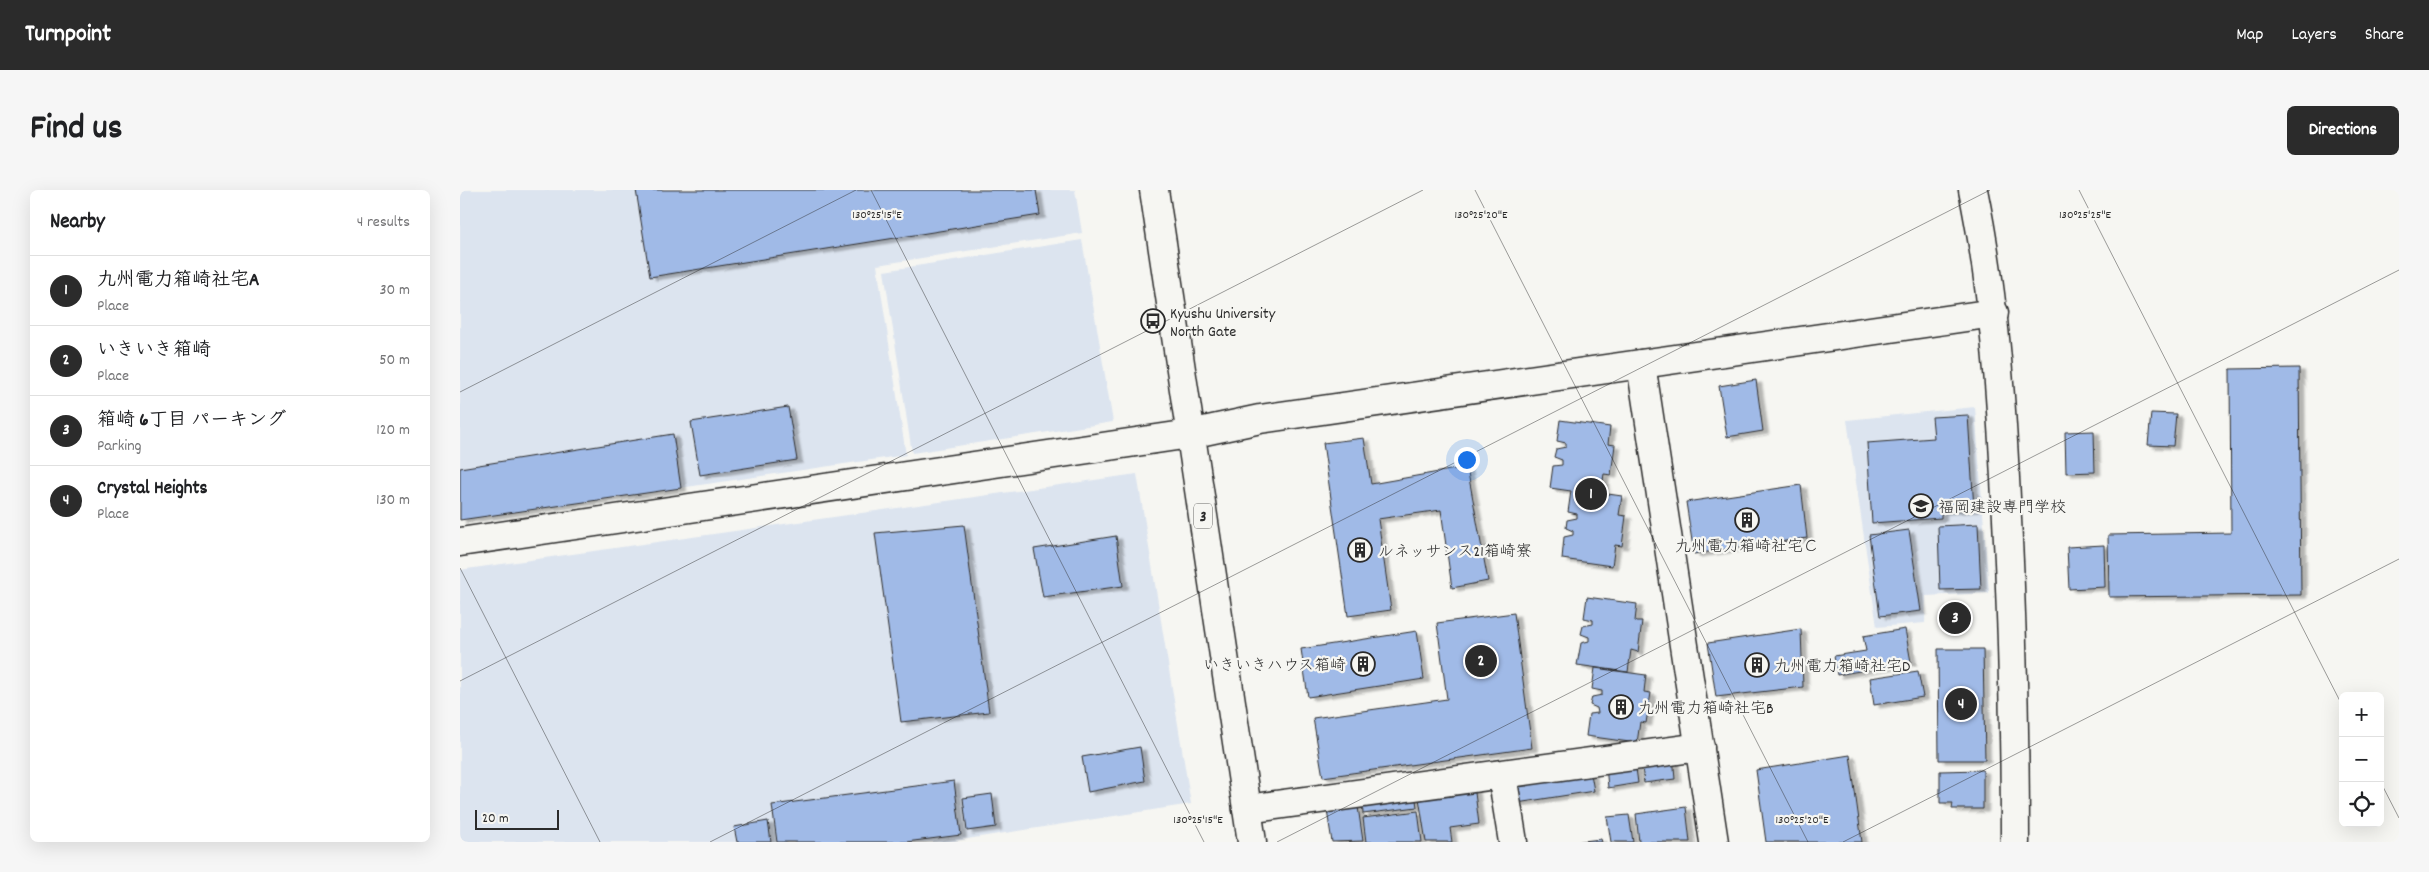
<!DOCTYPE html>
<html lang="en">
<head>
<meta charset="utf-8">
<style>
	body { margin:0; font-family:Dekko,"Klee One",sans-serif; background:#f6f6f6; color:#202124 }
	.controls { position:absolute; right:15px; bottom:15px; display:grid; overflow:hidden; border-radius:8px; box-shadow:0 5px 20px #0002 }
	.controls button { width:45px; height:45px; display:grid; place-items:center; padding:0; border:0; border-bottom:1px solid #e0e0e0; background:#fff; color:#202124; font:25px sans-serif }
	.scale { position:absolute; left:15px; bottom:12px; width:84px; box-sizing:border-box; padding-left:5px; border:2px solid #2b2b2b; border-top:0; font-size:14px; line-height:18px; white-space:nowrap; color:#2b2b2b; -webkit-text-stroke:4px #f6f6f2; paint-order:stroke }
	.you { position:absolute; left:1006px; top:269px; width:18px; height:18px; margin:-12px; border:4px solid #fff; border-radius:50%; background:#1a73e8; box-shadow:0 0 0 8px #1a73e833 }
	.badge { display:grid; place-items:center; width:32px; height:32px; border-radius:50%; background:#2b2b2b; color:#fff; font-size:16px; font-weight:700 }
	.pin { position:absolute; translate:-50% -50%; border:2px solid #fff; box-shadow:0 1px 5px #0006 }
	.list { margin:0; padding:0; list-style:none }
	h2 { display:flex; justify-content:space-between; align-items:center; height:65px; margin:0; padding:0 20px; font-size:21px }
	h2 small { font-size:16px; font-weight:400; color:#757577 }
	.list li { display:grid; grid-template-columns:32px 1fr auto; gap:15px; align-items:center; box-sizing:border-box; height:70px; padding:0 20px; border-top:1px solid #e0e0e0 }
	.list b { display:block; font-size:19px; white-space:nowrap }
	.list p { margin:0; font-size:16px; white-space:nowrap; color:#757577 }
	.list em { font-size:16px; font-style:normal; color:#757577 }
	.icon { flex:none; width:28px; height:28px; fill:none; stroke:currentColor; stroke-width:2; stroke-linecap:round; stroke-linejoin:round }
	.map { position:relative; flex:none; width:1939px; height:652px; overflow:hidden; border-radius:8px }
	header { display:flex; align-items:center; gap:30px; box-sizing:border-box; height:70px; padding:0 25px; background:#2b2b2b; color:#fff }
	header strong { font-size:24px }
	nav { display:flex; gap:28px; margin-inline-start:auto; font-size:18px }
	.intro { display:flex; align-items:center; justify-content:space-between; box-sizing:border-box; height:120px; padding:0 30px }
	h1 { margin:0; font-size:35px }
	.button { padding:12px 22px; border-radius:8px; background:#2b2b2b; color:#fff; font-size:18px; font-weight:700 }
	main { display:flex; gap:30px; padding:0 30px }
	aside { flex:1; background:#fff; border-radius:8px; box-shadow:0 5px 20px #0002 }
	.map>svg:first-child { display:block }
	.built { fill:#dce4ef }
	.building { fill:#a0bae7; stroke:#2b2b2b; filter:url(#shadow) }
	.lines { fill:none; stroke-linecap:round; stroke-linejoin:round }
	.street-casing { stroke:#2b2b2b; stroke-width:31 }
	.secondary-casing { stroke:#2b2b2b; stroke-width:31 }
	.highway-casing { stroke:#2b2b2b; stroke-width:31 }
	.street { stroke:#f6f6f2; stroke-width:28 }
	.secondary { stroke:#f6f6f2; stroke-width:28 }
	.highway { stroke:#f6f6f2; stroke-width:28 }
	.ticks { fill:none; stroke:#2b2b2b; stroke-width:1; stroke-opacity:0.45 }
	.labels { text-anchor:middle; stroke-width:4.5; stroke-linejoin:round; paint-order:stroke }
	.shield { fill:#f6f6f2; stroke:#686867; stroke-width:1 }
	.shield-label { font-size:15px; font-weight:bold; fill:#2b2b2b }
	.poi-label { font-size:16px; fill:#2b2b2b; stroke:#f6f6f2; text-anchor:start }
	.ticks-label { font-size:12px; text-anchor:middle; fill:#2b2b2b; stroke:#f6f6f2; stroke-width:4.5; stroke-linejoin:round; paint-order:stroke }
</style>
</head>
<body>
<header>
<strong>Turnpoint</strong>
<nav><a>Map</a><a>Layers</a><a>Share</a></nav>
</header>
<div class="intro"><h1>Find us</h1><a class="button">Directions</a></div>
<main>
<aside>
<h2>Nearby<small>4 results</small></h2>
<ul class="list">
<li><span class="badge">1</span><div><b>九州電力箱崎社宅A</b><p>Place</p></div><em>30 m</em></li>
<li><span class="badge">2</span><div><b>いきいき箱崎</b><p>Place</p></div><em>50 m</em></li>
<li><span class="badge">3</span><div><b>箱崎 6丁目 パーキング</b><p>Parking</p></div><em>120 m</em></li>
<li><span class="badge">4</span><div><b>Crystal Heights</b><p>Place</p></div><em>130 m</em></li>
</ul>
</aside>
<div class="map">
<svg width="1939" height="652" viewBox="0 0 1939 652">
	<defs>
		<filter id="shadow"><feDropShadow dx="5.5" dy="3" stdDeviation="1" flood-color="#0004"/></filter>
	</defs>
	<rect width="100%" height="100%" fill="#f6f6f2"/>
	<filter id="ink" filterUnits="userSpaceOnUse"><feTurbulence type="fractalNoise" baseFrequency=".02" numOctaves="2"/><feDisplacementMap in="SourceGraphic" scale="10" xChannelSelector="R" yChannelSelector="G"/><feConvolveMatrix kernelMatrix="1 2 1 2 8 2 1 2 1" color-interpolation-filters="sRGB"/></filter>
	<g filter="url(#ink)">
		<g class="built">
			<polygon points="0,0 615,0 622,43 417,75 446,265 0,330"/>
			<polygon points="622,50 653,232 452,263 424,81"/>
			<polygon points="1515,217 1529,403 1466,406 1465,433 1417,437 1387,230"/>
			<polygon points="677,284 731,614 488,652 0,652 0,380"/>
		</g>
		<g class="building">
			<polygon points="176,0 576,0 580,25 190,87"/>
			<polygon points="1839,178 1841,405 1649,407 1648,345 1771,343 1770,179"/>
			<polygon points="1296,190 1303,241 1267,247 1259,196"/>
			<polygon points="328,217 337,270 240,285 231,232"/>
			<polygon points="1691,223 1716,224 1713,256 1688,255"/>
			<polygon points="1508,225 1514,319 1481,321 1481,328 1412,333 1407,253 1474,248 1472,227"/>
			<polygon points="1100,230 1150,237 1148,254 1155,255 1151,285 1144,284 1141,303 1162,306 1159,325 1166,326 1162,356 1155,355 1152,376 1102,369 1104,347 1113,345 1113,341 1106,338 1107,330 1117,328 1117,324 1108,322 1111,301 1090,298 1093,276 1102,275 1102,270 1094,267 1096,259 1106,257 1106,253 1097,251"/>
			<polygon points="1634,241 1635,282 1606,283 1605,242"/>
			<polygon points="213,244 221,298 0,330 0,278"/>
			<polygon points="904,248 911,294 1007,277 1028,391 992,398 981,320 918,329 931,420 888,426 863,253"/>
			<polygon points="1341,295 1347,348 1234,364 1226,312"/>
			<polygon points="1518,334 1521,399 1480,400 1478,336"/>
			<polygon points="504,335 529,522 441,532 415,343"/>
			<polygon points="1449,340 1461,421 1420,426 1409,345"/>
			<polygon points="656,346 663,396 583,407 574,359"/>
			<polygon points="1644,355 1645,397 1609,399 1607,357"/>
			<polygon points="1127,407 1177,414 1175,431 1182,431 1178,462 1171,460 1168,482 1117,475 1121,453 1129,451 1129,447 1121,444 1123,436 1133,434 1133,430 1124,428"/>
			<polygon points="1054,423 1072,558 863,587 853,528 987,509 977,433"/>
			<polygon points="1341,439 1343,497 1256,507 1248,453"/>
			<polygon points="1445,439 1451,472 1377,485 1374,466 1406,461 1403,446"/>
			<polygon points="957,441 964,489 848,507 841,459"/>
			<polygon points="1478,459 1523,459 1525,570 1479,570"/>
			<polygon points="1135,478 1186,485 1184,502 1191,503 1186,533 1180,532 1177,553 1126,546 1129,524 1138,523 1137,518 1130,515 1132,507 1142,505 1142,501 1132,499"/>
			<polygon points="1458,481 1463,507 1414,515 1410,488"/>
			<polygon points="680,557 685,591 628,602 622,567"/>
			<polygon points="1213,565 1215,589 1184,593 1181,569"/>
			<polygon points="1390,565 1402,652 1306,652 1296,580"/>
			<polygon points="1175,571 1178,593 1148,598 1146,575"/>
			<polygon points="1130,578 1134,601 1057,613 1054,589"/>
			<polygon points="1523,580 1523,619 1492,619 1493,613 1480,613 1480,581"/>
			<polygon points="494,591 501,645 446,652 317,652 312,615"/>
			<polygon points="1014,595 1019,634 990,638 992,652 966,652 958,602"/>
			<polygon points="955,603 957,617 903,624 902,609"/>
			<polygon points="532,604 536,637 507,641 503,608"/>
			<polygon points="897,610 903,651 872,652 866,614"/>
			<polygon points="1226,617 1230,652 1179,652 1176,624"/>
			<polygon points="958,621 962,652 906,652 903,628"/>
			<polygon points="1169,625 1173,652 1151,652 1147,627"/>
			<polygon points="308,631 311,652 277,652 274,637"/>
			<polygon points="1141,649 1142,652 1114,652"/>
		</g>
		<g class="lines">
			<g class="street-casing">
				<g id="street">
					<polyline points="1042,585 1053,652"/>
					<polyline points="787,619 1240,557"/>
				</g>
			</g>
			<g class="secondary-casing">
				<g id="secondary">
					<path d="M1513,0C1534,102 1541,204 1546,308C1552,422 1555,537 1555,652"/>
					<polyline points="1181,174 1254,652"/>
					<polyline points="0,352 730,244 800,229 1534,123"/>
				</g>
			</g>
			<g class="highway-casing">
				<polyline id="highway" points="694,0 792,652"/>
			</g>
			<use href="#street" class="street"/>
			<use href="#secondary" class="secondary"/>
			<use href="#highway" class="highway"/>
		</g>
	</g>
	<path class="ticks" d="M411,0L744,652M1015,0L1348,652M1619,0L1883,517M0,202L396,0M0,378L140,652M0,491L963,0M1920,591L1939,628M250,652L1530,0M817,652L1939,80M1383,652L1939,369"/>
	<defs>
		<g id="bus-ring" transform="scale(1.25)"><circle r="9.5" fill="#f6f6f2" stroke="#2b2b2b" stroke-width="1.5"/><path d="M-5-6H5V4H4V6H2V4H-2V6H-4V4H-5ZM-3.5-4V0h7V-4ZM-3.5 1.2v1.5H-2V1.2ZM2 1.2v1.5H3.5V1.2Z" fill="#2b2b2b"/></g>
		<g id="university-ring" transform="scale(1.25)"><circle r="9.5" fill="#f6f6f2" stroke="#2b2b2b" stroke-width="1.5"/><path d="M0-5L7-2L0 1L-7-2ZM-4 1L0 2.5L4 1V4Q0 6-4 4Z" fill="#2b2b2b"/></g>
		<g id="building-ring" transform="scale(1.25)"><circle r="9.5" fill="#f6f6f2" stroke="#2b2b2b" stroke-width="1.5"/><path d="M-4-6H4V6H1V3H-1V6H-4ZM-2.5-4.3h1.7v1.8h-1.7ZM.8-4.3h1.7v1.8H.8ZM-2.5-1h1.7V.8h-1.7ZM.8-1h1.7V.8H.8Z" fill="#2b2b2b"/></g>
	</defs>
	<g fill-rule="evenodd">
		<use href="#bus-ring" x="693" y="131"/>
		<use href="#university-ring" x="1461" y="316"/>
		<use href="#building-ring" x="1287" y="330"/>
		<use href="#building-ring" x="900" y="360"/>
		<use href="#building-ring" x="903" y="474"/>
		<use href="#building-ring" x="1297" y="475"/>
		<use href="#building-ring" x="1161" y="517"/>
	</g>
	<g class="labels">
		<rect class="shield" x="734" y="313.5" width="18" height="25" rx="4"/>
		<g class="shield-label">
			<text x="743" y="331">3</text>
		</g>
		<g class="poi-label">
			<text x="710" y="128">Kyushu University<tspan x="710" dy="18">North Gate</tspan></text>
			<text x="1478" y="322">福岡建設専門学校</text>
			<text x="1287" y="361" text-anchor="middle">九州電力箱崎社宅Ｃ</text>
			<text x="918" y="366">ルネッサンス21箱崎寮</text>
			<text x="886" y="480" text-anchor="end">いきいきハウス箱崎</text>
			<text x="1314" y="481">九州電力箱崎社宅D</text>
			<text x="1178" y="523">九州電力箱崎社宅B</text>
		</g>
	</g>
	<g class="ticks-label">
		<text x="417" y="28">130°25'15"E</text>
		<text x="1021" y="28">130°25'20"E</text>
		<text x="1625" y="28">130°25'25"E</text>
		<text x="738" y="633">130°25'15"E</text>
		<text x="1342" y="633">130°25'20"E</text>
	</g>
</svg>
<div class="controls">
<button>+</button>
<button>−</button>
<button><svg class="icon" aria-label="locate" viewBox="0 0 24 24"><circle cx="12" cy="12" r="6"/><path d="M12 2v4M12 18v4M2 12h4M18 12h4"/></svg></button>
</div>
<div class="scale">20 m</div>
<div class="you"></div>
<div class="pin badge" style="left:1131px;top:304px">1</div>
<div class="pin badge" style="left:1021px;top:471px">2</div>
<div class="pin badge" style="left:1495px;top:428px">3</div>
<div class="pin badge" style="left:1501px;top:514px">4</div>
</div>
</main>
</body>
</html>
